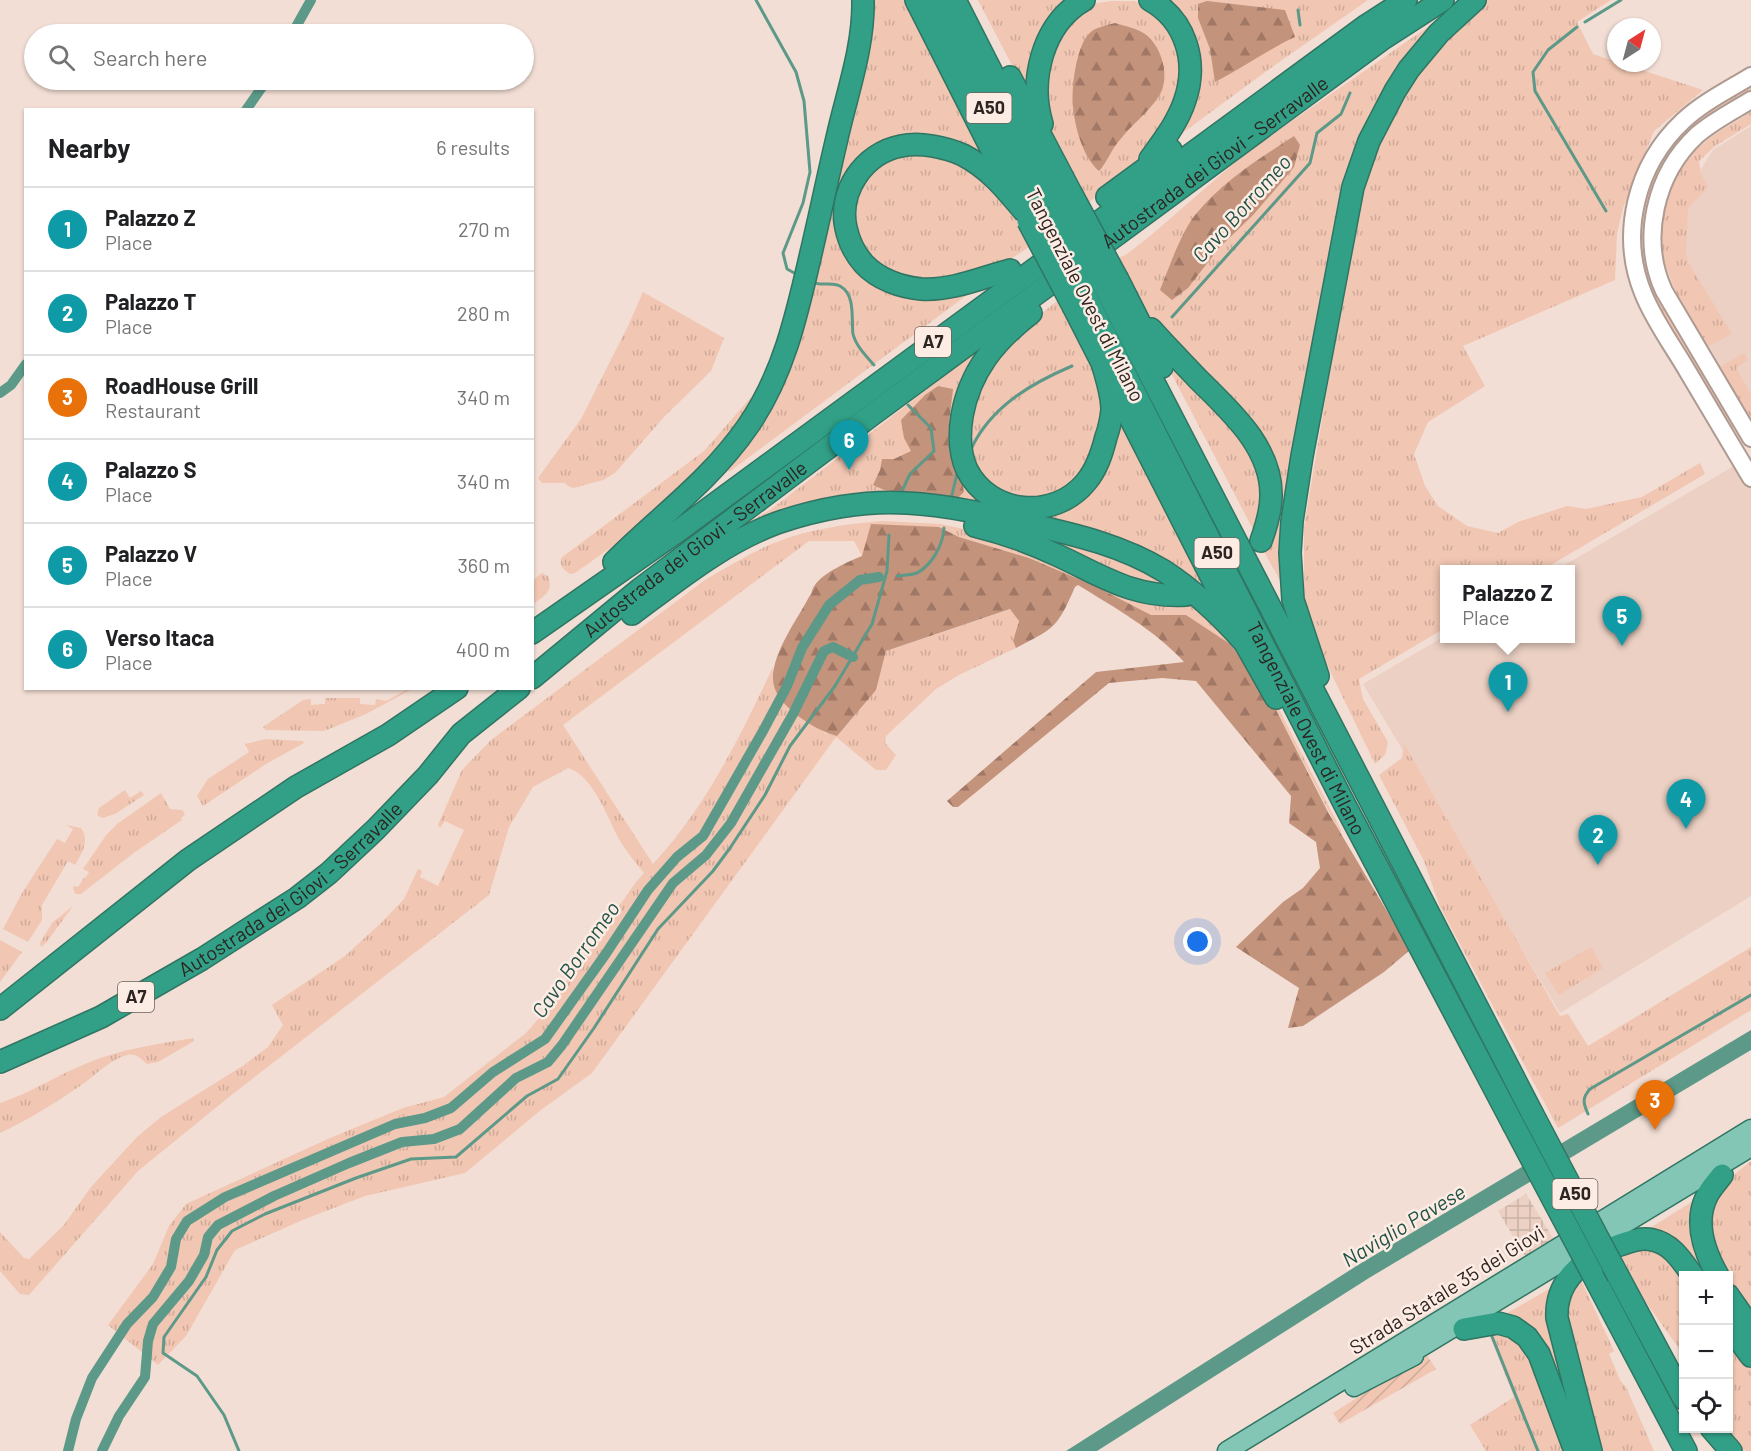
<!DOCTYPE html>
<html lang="en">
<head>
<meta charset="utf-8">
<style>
	body { margin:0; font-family:Barlow,sans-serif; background:#f2f2f2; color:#202124 }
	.controls { position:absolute; right:18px; bottom:18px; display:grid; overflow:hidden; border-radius:0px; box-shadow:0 2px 4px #0004 }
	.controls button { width:54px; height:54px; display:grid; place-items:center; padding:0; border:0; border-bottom:2px solid #e0e0e0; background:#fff; color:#202124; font:30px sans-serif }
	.compass { position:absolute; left:1607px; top:18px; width:54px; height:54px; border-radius:50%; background:#fff; box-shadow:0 2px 4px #0004; rotate:36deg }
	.you { position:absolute; left:1198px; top:942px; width:21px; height:21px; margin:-15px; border:4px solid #fff; border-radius:50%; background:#1a73e8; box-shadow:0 0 0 9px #1a73e833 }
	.badge { display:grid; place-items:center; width:39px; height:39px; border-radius:50%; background:#0b8043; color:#fff; font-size:20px; font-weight:700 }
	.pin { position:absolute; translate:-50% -50px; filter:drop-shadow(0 2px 3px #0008) }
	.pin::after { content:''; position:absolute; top:32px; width:21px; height:18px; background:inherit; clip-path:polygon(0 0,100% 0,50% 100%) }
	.popup { position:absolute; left:1440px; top:565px; width:135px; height:78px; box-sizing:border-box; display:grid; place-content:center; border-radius:0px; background:#fff; filter:drop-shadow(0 2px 4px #0005); font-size:20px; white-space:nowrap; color:#757577 }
	.popup b { font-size:22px; color:#202124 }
	.popup::after { content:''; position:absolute; left:50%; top:100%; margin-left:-12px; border:12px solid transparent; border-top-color:#fff }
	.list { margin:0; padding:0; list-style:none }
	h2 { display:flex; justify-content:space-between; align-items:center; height:78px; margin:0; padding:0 24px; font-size:26px }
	h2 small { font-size:20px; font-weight:400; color:#757577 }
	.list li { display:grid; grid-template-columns:39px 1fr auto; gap:18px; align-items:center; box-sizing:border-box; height:84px; padding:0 24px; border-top:2px solid #e0e0e0 }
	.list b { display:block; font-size:22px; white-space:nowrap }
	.list p { margin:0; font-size:20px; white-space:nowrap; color:#757577 }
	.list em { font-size:20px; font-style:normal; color:#757577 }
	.icon { flex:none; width:33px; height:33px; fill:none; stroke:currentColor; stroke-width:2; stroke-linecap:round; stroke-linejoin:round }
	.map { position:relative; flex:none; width:1751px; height:1451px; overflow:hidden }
	.search { position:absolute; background:#fff; box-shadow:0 2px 4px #0004; left:24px; top:24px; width:510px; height:66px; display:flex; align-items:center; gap:15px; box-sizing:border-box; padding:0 21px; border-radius:33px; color:#757577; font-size:22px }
	.panel { position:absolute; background:#fff; box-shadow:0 2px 4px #0004; left:24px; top:108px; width:510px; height:582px; border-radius:0px }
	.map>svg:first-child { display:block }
	.built { fill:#ebd0c3 }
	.industrial { fill:url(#industrial-grid) }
	.grass { fill:url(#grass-tufts) }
	.forest { fill:url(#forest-firs) }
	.garden { fill:url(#garden-furrows) }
	.water { fill:#5d9988 }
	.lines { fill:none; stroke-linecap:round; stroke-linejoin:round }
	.stream { stroke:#5d9988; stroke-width:3 }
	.canal { stroke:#5d9988; stroke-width:10 }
	.secondary-casing { stroke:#ae9a91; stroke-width:20 }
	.primary-casing { stroke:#307563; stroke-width:21 }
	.motorway-casing { stroke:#307563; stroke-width:24 }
	.secondary { stroke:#fff; stroke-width:16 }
	.primary { stroke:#83c6b6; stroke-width:18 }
	.motorway { stroke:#31a086; stroke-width:21 }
	.motorway-bridge-casing { stroke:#307563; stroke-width:24; stroke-linecap:butt }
	.motorway-bridge { stroke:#31a086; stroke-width:21 }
	.labels { text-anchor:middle; stroke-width:5; stroke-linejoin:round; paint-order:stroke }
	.shield { fill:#fdece4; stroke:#6b615c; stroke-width:1.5 }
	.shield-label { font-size:18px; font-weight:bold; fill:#2d2522 }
	.street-label { font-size:20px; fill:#2d2522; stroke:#fdece4 }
	.water-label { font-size:21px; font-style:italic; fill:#205245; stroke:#fdece4 }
</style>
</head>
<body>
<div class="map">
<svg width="1751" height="1451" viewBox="0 0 1751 1451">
	<defs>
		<pattern id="industrial-grid" width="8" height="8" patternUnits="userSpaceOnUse" patternTransform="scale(1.5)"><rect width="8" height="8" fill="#ebd0c3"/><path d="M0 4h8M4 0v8" fill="none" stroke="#cab2a7"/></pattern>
		<pattern id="grass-tufts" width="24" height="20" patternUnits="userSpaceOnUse" patternTransform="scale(1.5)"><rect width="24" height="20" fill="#f1c6b2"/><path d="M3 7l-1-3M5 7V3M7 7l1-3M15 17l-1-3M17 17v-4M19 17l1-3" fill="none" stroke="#cfaa99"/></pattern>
		<pattern id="forest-firs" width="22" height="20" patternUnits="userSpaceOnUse" patternTransform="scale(1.5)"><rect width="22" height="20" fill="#c4937c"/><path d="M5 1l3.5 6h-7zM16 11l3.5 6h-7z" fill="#a07865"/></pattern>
		<pattern id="garden-furrows" width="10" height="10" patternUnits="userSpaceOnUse" patternTransform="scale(1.5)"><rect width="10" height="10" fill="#f1c6b2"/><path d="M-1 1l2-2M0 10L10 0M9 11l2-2" fill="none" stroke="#cfaa99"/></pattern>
	</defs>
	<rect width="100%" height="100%" fill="#f2ded4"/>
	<g class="built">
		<polygon points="1751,126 1751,418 1708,345 1674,213 1713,150"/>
		<polygon points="1751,456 1751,896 1560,1013 1363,684 1445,636 1445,638 1571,638 1571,570 1558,569"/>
	</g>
	<polygon class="industrial" points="1526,1194 1555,1241 1526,1258 1498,1211"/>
	<g class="grass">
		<polygon points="869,0 913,0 998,165 944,142 855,167 852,262 966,292 967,295 729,472 725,465 772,396"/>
		<polygon points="978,0 1075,0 1030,100"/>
		<polygon points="1156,0 1368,0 1268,70 1173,140 1194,84"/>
		<polygon points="1482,0 1611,0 1577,22 1593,54 1703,90 1654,131 1623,208 1617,234 1615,280 1463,346 1485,386 1428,422 1414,454 1425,486 1438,506 1467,526 1498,533 1518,522 1567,506 1586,509 1642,497 1700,463 1705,474 1544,569 1445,570 1445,628 1359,679 1363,699 1388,742 1385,755 1375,764 1318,646 1304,609 1304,527 1360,193 1374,149 1409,82"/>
		<polygon points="1111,1 1135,1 1154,11 1172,28 1182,52 1178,96 1145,155 1086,205 1053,144 1045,101 1045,80 1060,31 1092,4"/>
		<polygon points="1454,5 1369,126 1282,584 1262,548 1273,467 1149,316 1135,298 1114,260 1127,254 1150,236 1246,153 1432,24"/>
		<polygon points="1751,81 1751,93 1688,135 1673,150 1661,170 1646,239 1735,425 1731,429 1644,285 1638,231 1644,191 1667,145 1691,121"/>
		<path d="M1751,112V124L1715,146L1699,161L1701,174L1708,187L1688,208L1686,252L1688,262L1732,334L1707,347C1691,319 1670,287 1663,255C1654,217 1674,167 1704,143C1718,131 1736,122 1751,112Z"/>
		<polygon points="909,149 949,156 993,180 1035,243 991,272 954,282 901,279 866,258 853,225 855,195 874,166"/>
		<path d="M792,289L797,292L765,384L721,454L647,522L575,573L570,574C563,569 560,567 561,558L704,451L759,388L763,381Z"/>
		<polygon points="643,292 724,338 711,371 664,417 615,473 603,480 573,488 568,486 565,483 542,483 538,478 581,419 628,326"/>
		<polygon points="1061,298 1085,338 1102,391 1102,429 1095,457 1070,491 1018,501 981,478 972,463 966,436 980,379 1033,320"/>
		<polygon points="990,341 957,408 984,499 1078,500 1117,411 1209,578 1195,583 1153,556 914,497 727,534 770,510"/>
		<polygon points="1159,350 1247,440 1265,490 1256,535"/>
		<polygon points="1744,353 1748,360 1736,368 1751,394 1751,419 1720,367"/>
		<path d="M882,521L941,524L998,537L1192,599L1212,615L1270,692L1341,830V835L1267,692L1186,615H1151L1095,586L1029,558L959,537L939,527L862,556L854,541H809L563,725L653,864C706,807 740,737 773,667L774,686L788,708L827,734L876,690L886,651L1011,609L1019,621L1013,641L1016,648L959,675L936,689L886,736L885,743L896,755L886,770H876L836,737L592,1073L541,1110L465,1173L365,1196L305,1219L235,1250L186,1336L158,1365L108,1325L153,1264L169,1226L186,1204L330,1138L403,1108L444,1097L526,1033L546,1010L636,882L644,873C635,862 626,851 619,839C607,817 593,775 568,768L533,787L509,827L489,895L229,1097L138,1171L29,1295L20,1294L0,1271V1232L24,1258L29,1259L64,1225L91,1187L137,1137L161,1117L244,1065L268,1047L283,1025L272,1005L345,956L381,923L404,899L418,869L422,871L420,877L438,886L464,830L445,821L440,828L438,825L462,770L491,740L705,580C727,567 750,553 774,543C808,529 846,524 882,521Z"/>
		<polygon points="1014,525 1069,537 1174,583 1147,587"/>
		<path d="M542,573L548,576C554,592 544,596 533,604V580Z"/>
		<polygon points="408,689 412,689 366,714 324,731 266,730 263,727 303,700 311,699 311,705 325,704 325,698 360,698 360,704 375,705 376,699 386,701"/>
		<polygon points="266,739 303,741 304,743 266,764 203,806 197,796 208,779 249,752 245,744"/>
		<polygon points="1404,744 1560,1016 1568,1014 1588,1046 1751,947 1751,1010 1558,1128 1440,907 1424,861 1379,775 1402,758"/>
		<polygon points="125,790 130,798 141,791 144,795 115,814 102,818 97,815 99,808"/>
		<polygon points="161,793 170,809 182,810 185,814 181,818 182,820 135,852 81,894 75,894 73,888 74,886 78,887 84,878 86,877 89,872 83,869 107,834 117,824"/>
		<path d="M66,825L81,828C90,841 82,853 75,865L68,861L42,905V920L28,942L3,929L22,893L57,839L65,843L73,829Z"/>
		<polygon points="73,906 46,943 41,947 40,943 52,923"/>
		<polygon points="0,940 22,952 0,982"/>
		<polygon points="1591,947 1603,968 1559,995 1545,973"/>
		<path d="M194,1038V1041L158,1062L147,1064C141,1059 136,1053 127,1055C110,1059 95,1076 80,1086C55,1103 28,1120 0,1133V1103C30,1093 56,1076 85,1064C120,1049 157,1044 194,1038Z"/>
		<polygon points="1751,1161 1751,1315 1729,1279 1728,1276 1726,1275 1709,1233 1715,1195 1722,1184"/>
		<polygon points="1701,1196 1712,1275 1702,1275 1647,1230"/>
		<polygon points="1637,1247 1665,1251 1684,1276 1683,1354 1645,1301 1619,1252"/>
		<polygon points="1580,1278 1614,1351 1609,1354 1610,1356 1620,1380 1626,1387 1654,1451 1596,1451 1564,1325 1569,1287"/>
		<polygon points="1554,1286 1575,1423 1544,1356 1504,1315"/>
		<polygon points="1494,1328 1530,1348 1568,1451 1486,1451 1470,1425 1514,1397 1488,1331"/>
		<path d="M1729,1332L1751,1364V1451C1735,1451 1730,1441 1723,1429L1728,1428Z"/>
	</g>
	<g class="forest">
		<path d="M1207,1L1285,10L1295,37C1267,50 1243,68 1215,82L1210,49L1198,18V4Z"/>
		<path d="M1115,23C1124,26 1137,28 1145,34C1162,46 1171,78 1159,96C1148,113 1131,125 1119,141C1111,150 1108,161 1099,171C1083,157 1075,128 1073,107C1071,89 1076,42 1092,31C1098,27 1108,25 1115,23Z"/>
		<path d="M1294,136L1300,145L1294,167L1279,185L1253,215L1219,248L1188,288L1172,300L1160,290C1169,268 1181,232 1196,214C1222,182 1260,158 1294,136Z"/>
		<path d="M938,386L953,389C951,409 945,441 952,461C956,474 962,476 964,492L956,500L884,490L873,485L880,470L882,459H894L911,451L904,438L901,420L925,395Z"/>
		<path d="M871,524L939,527L959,537L1029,558L1095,586L1151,615H1186L1230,644L1267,692L1328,812L1410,950L1384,972L1303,1026L1288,1028L1299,988L1236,947L1283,902L1303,888L1320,868L1316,842L1289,823L1291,796L1196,681L1162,678L1109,683L958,807H953L947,801L1096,672L1184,662C1155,630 1115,608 1078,585L1075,587C1057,628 1055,628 1016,648L1013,641L1019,621L1010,609L886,651L876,690L837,736C816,731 779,707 774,686C767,660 797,620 809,597C812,594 812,588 815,585C823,573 849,561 862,556Z"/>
	</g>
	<polygon class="garden" points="1426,1354 1436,1369 1340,1424 1333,1413"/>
	<polygon class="water" points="1751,1030 1751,1050 1369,1278 1097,1451 1066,1451 1358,1265"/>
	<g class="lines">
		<g class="stream">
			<polyline points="756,0 796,72 804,101 810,172 803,203 783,253 787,269 798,275"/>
			<polyline points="1298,10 1300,25"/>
			<polyline points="1585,22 1621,0"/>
			<polyline points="1577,27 1548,50 1533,72 1535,91 1606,211"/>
			<path d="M813,282C822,287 830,281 840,286C856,295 851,319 853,334C856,346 866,356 874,365"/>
			<polyline points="1172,317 1310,163 1317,133 1341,114 1350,93"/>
			<path d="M972,447C992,406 1032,383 1072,366"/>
			<polyline points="900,495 910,474 934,451 931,428 908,405"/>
			<polyline points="951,499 957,474"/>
			<path d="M897,576C903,575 911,575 917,573C932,565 943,545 944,528"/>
			<path d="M1588,1114C1583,1103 1582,1098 1590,1089L1751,995"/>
			<polyline points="1491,1334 1538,1451"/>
			<polyline points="239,1451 224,1415 197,1376 163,1353 164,1337 206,1277 217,1250 232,1231 265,1214 356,1178 411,1159 456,1157 527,1096 558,1079 594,1028 658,929 713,871 730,848 765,795 790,746 835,686 872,624 887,571 889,535"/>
		</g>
		<g class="canal">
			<polyline points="292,34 311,0"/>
			<polyline points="246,110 267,80"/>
			<polyline points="0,393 11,385 26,364"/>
			<polyline points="68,1451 76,1419 92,1378 127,1324 153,1297 171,1267 176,1239 187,1221 225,1197 395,1124 425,1118 451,1108 493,1072 545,1039 605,955 648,890 677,857 703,836 763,731 787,686 802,648 829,605 860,580 879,577"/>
			<polyline points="102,1451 119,1416 145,1377 148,1341 153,1324 189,1281 204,1255 208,1237 218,1225 274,1196 349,1163 402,1142 434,1139 460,1129 516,1078 548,1062 562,1045 673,883 706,855 731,823 793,714 824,651 833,647 853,657"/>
		</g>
		<g class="secondary-casing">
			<g id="secondary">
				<path d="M1751,76C1728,90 1702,103 1683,121C1636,165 1619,234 1643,293C1654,321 1673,346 1688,372C1709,407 1730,443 1751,478"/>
				<path d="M1751,100C1733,111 1713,121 1697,135C1655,174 1640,239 1664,291L1751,438"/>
			</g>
		</g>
		<g class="primary-casing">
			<g id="primary">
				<polyline points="1403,1358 1751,1147"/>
				<polyline points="1354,1387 1414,1356"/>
				<polyline points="1227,1451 1751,1129"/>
			</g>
		</g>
		<g class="motorway-casing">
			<g id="motorway">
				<polyline points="916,0 1009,184"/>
				<polyline points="933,0 1044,217"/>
				<polyline points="955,0 1058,202"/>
				<polyline points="1010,77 1071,193"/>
				<path d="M1042,124C1029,81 1042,24 1084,0"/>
				<path d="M1150,159C1163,141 1178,122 1185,100C1198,62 1186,20 1150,0"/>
				<polyline points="1107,197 1171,150"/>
				<path d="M1010,270C981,278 951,291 921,289C900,287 878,279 864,264C854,253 849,242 846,228C838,191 864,153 901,146C920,142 945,147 963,155C988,168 1005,188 1023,210"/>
				<polyline points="1118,280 1162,367"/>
				<polyline points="1105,288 1532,1113"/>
				<path id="s1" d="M1087,299L1346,807L1513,1124"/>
				<polyline points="1074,308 1245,643 1276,698"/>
				<path d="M1031,313C995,341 970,371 962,416C959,435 959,453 967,470C990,515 1054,521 1086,482C1097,469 1102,453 1106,437C1109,429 1111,419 1112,410C1112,395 1107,380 1103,366"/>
				<path d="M1151,329C1166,346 1182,362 1198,379C1230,411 1272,447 1271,496C1271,512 1266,527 1261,541"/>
				<path d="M975,526C1004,533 1032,543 1059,556C1104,577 1134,598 1186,595"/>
				<path d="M614,562C660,516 710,481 748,426C784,374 797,314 811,253C820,215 828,176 837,138C847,93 864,47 863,0"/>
				<path d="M632,614C678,580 723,543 777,523C817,509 865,500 907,503C949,505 990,515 1032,525C1077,535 1123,546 1164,571C1195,591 1220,615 1245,643"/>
				<polyline points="532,633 674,534 1367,25 1406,0"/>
				<polyline points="1318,676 1293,600 1290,553 1292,521 1302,456 1353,187 1369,141 1395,91 1409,69 1439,33 1475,0"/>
				<path id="s2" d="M532,678L640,589L873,414L1381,40L1443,0"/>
				<polyline points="0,1009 188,860 296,787 388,735 457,688"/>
				<path id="s3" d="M0,1062L101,1017L202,959L297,898L329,873L375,830L428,775L461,734L519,688"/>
				<polyline points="1592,1273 1686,1451"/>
				<polyline points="1618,1276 1684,1399"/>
				<path d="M1718,1276C1705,1253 1694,1224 1706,1198C1709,1190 1717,1182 1722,1175"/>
				<polyline points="1728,1295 1751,1328"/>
				<polyline points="1728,1325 1751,1356"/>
				<polyline points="1464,1329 1498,1323 1513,1327 1527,1337 1539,1354 1575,1451"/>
				<polyline points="1711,1428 1731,1451"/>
				<path d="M1591,1451L1557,1318C1555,1280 1584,1258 1617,1246C1628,1242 1641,1237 1653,1240C1672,1244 1682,1261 1693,1276"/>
			</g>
		</g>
		<use href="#secondary" class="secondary"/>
		<use href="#primary" class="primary"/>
		<use href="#motorway" class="motorway"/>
		<g class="motorway-bridge-casing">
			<g id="motorway-bridge">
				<polyline points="1071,193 1118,280"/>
				<polyline points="1058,202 1105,288"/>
				<polyline points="1044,217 1087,299"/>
				<polyline points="1028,221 1074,308"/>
				<polyline points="1532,1113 1618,1276"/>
				<polyline points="1513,1124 1592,1273"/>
			</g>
		</g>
		<use href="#motorway-bridge" class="motorway-bridge"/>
	</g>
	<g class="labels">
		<g class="shield">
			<rect x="966.5" y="93" width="45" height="30" rx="4.5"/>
			<rect x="915" y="327" width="36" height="30" rx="4.5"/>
			<rect x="1194.5" y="538" width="45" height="30" rx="4.5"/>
			<rect x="118" y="982" width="36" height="30" rx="4.5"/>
			<rect x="1552.5" y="1179" width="45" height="30" rx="4.5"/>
		</g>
		<g class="shield-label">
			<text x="989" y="114">A50</text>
			<text x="933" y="348">A7</text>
			<text x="1217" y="559">A50</text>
			<text x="136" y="1003">A7</text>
			<text x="1575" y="1200">A50</text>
		</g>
		<g class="street-label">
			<text dy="7" stroke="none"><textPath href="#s2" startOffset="856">Autostrada dei Giovi - Serravalle</textPath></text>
			<text transform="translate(1085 295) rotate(63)" y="7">Tangenziale Ovest di Milano</text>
			<text dy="7" stroke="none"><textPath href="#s2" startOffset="208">Autostrada dei Giovi - Serravalle</textPath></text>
			<text dy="7" stroke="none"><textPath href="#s1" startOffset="482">Tangenziale Ovest di Milano</textPath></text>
			<text dy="7" stroke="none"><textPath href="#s3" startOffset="340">Autostrada dei Giovi - Serravalle</textPath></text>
			<text transform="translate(1447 1290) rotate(-32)" y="7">Strada Statale 35 dei Giovi</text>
		</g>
		<g class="water-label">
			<text transform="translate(1242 209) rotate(-48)" y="7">Cavo Borromeo</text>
			<text transform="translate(576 960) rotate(-55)" y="7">Cavo Borromeo</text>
			<text transform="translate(1404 1226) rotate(-31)" y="7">Naviglio Pavese</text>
		</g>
	</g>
</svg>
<div class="controls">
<button>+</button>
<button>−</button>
<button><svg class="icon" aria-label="locate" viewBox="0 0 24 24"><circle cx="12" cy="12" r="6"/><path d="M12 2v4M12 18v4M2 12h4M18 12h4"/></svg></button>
</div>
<svg class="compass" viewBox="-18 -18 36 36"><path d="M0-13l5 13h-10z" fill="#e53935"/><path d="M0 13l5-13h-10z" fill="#757577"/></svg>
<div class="you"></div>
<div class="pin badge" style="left:1508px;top:712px;background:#0f9aa8">1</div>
<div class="popup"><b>Palazzo Z</b>Place</div>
<div class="pin badge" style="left:1598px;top:865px;background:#0f9aa8">2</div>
<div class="pin badge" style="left:1655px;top:1130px;background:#e8710a">3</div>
<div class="pin badge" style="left:1686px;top:829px;background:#0f9aa8">4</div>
<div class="pin badge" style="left:1622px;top:646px;background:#0f9aa8">5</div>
<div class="pin badge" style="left:849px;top:470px;background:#0f9aa8">6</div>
<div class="search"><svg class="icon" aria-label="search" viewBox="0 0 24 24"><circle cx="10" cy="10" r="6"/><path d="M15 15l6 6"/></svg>Search here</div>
<section class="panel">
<h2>Nearby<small>6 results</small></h2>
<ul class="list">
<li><span class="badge" style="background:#0f9aa8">1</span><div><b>Palazzo Z</b><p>Place</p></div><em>270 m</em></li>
<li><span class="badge" style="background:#0f9aa8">2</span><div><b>Palazzo T</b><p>Place</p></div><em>280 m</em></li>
<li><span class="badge" style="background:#e8710a">3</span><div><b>RoadHouse Grill</b><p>Restaurant</p></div><em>340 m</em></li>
<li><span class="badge" style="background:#0f9aa8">4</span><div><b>Palazzo S</b><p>Place</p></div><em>340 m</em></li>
<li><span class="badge" style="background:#0f9aa8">5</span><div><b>Palazzo V</b><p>Place</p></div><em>360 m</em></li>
<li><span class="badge" style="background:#0f9aa8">6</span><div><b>Verso Itaca</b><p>Place</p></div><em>400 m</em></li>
</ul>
</section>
</div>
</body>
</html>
